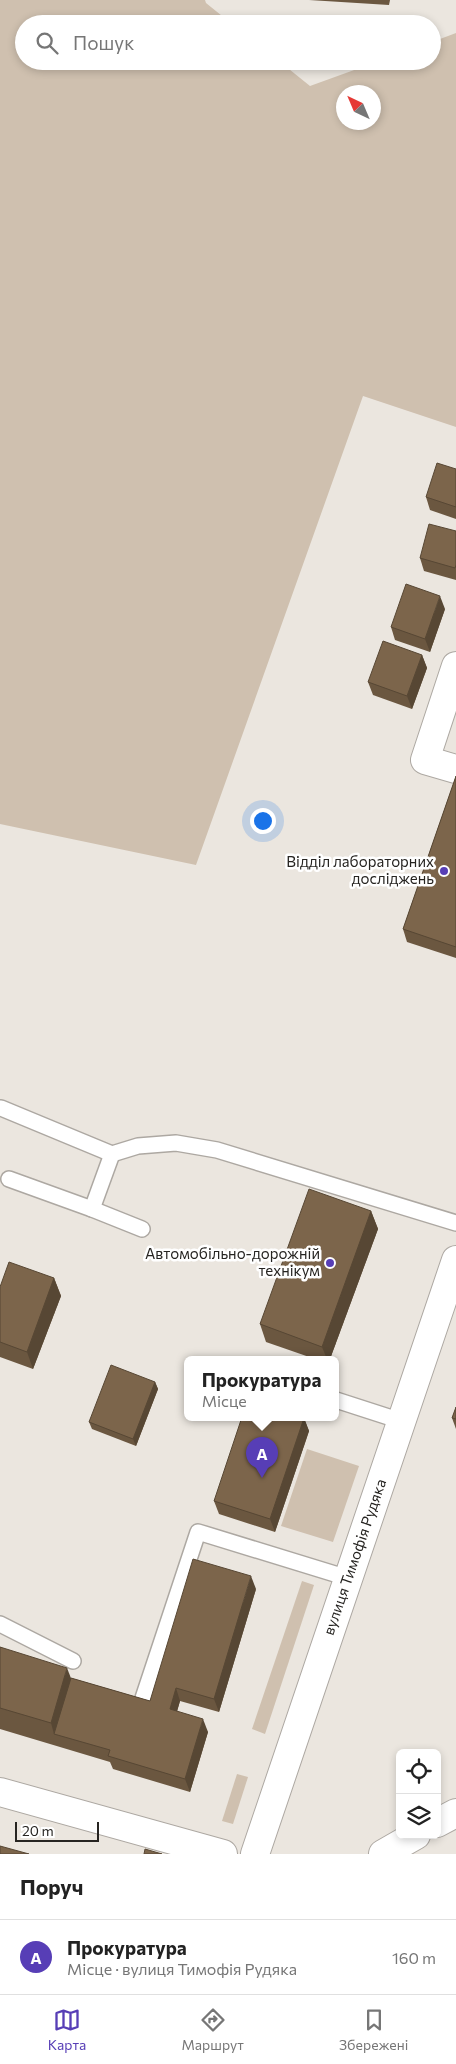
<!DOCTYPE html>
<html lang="uk">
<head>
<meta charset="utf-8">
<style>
	body { margin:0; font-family:Commissioner,sans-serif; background:#f6f6f6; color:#222 }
	.controls { position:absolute; right:15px; bottom:15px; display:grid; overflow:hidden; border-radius:8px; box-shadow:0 2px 8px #0003 }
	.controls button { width:45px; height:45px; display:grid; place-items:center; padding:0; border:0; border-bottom:1px solid #e0e0e0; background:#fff; color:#222; font:25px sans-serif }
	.compass { position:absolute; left:336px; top:85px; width:45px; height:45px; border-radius:50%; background:#fff; box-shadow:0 2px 8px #0003; rotate:316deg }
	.scale { position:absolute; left:15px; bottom:12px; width:84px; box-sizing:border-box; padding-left:5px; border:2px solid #262421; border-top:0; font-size:14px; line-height:18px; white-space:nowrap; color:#262421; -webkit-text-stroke:4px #fff; paint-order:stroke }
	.you { position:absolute; left:262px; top:820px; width:18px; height:18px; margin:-12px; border:4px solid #fff; border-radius:50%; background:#1a73e8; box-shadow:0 0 0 8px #1a73e833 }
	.badge { display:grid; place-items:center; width:32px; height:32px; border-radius:50%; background:#573eb6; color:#fff; font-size:16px; font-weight:700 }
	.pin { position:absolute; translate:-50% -41px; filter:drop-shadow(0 1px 2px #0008) }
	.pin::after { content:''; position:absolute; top:26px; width:18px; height:15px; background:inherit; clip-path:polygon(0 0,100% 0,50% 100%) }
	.popup { position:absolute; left:184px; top:1356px; width:155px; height:65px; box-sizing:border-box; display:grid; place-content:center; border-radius:8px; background:#fff; filter:drop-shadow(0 1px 4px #0005); font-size:16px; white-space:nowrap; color:#767676 }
	.popup b { font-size:19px; color:#222 }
	.popup::after { content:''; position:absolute; left:50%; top:100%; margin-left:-10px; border:10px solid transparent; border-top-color:#fff }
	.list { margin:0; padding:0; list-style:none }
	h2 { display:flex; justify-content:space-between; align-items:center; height:65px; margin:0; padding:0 20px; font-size:21px }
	h2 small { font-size:16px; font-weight:400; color:#767676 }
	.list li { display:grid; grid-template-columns:32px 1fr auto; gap:15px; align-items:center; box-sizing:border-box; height:75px; padding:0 20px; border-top:1px solid #e0e0e0 }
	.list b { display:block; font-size:19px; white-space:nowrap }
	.list p { margin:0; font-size:16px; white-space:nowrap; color:#767676 }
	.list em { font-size:16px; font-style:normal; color:#767676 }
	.icon { flex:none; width:28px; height:28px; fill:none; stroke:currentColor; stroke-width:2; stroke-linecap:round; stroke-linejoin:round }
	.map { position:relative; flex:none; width:456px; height:1854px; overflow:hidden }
	.search { position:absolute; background:#fff; box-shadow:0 2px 8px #0003; left:15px; right:15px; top:15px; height:55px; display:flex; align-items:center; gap:12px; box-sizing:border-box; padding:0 18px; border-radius:28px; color:#767676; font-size:19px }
	.sheet { height:140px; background:#fff }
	nav { display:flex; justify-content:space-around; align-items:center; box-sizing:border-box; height:70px; border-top:1px solid #e0e0e0; background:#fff; font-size:14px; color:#767676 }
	nav a { display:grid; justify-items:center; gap:2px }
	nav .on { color:#573eb6 }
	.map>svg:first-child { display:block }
	.green { fill:#cfc0af; fill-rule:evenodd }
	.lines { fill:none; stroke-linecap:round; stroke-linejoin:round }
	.lane-casing { stroke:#ada8a2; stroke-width:18 }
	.street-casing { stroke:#ada8a2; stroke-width:30 }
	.secondary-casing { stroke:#ada8a2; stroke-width:30 }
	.lane { stroke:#fff; stroke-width:15 }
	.street { stroke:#fff; stroke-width:28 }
	.secondary { stroke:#fff; stroke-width:28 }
	.wall { fill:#6b5740 }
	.shaded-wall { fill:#574734 }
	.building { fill:#7c654b; stroke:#574734 }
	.poi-dot { fill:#573eb6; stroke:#fff; stroke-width:2 }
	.labels { text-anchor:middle; stroke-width:5; stroke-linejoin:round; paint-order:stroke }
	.poi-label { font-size:15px; fill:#262421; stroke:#fff; text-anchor:end }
	.street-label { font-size:15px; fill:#262421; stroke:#fff }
</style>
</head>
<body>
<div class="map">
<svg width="456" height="1854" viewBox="0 0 456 1854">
	<rect width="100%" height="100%" fill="#ebe6df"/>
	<g class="green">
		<path d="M0,0H205L206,3L232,24H24V61H279L310,86L379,61H432V42L456,33V427L363,396L196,865L0,824ZM344,92H374V122H344Z"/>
		<polygon points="307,1449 359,1466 333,1542 281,1526"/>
		<polygon points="302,1581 314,1585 265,1734 252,1729"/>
		<polygon points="237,1774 248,1777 233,1824 222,1821"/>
	</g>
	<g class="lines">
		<g class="lane-casing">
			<g id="lane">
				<polyline points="1,1108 112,1154 138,1146 176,1143 217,1150 456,1223"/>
				<polyline points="9,1179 92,1209 142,1229"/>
				<polyline points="92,1209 112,1154"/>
				<polyline points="336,1400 401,1421"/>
				<polyline points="0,1624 73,1661"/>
				<polyline points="143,1698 198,1532 348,1578"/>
			</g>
		</g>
		<g class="street-casing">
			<g id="street">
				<polyline points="456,666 425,760 456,769"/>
				<polyline points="0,1792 223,1854"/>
				<polyline points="255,1854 456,1260"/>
			</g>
		</g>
		<g class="secondary-casing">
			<g id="secondary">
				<polyline points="437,1823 456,1813"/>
				<polyline points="383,1854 416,1835"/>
			</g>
		</g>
		<use href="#lane" class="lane"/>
		<use href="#street" class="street"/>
		<use href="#secondary" class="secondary"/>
	</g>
	<g class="wall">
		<polygon points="309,0 390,0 389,5"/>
		<polygon points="456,469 456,519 430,510 426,497"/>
		<polygon points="456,531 456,580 424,571 420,558"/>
		<polygon points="445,609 430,652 395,640 391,627"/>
		<polygon points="422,655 427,668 412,709 373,695 368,682"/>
		<polygon points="456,776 456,958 407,942 403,929"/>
		<polygon points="371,1211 378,1229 330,1359 315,1359 266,1342 260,1324"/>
		<polygon points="54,1278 61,1296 33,1369 0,1357 0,1287"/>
		<polygon points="155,1382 158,1389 136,1446 92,1429 89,1422"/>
		<polygon points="456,1407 456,1429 452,1418"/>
		<polygon points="304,1418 309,1431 275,1532 219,1514 214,1501"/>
		<polygon points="256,1589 219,1712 180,1701 177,1711 208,1732 190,1792 113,1769 110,1762 0,1729 0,1647 71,1678 150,1701"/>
	</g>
	<g class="shaded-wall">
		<polygon points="440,596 445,609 430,652 425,639"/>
		<polygon points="422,655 427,668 412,709 407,696"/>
		<polygon points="371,1211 378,1229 330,1359 327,1359 322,1347"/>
		<polygon points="54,1278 61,1296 33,1369 27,1352"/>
		<polygon points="155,1382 158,1389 136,1446 133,1439"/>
		<polygon points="304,1418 309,1431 275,1532 270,1519"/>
		<polygon points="251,1576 256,1589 219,1712 214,1699"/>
		<polygon points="67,1668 76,1691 54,1734 51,1723"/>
		<polygon points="176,1688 180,1701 174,1722 170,1709"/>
		<polygon points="203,1719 208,1732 190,1792 185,1779"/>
	</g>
	<g class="building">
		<polygon points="437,463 456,469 456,507 426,497"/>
		<polygon points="429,524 456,531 456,565 455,568 420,558"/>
		<polygon points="406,584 440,596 425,639 391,627"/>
		<polygon points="383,641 422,655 407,696 368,682"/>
		<polygon points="456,776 456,947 403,929"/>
		<polygon points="309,1189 371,1211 322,1347 260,1324"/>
		<polygon points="9,1262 54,1278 27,1352 0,1342 0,1287"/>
		<polygon points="111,1365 155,1382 133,1439 89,1422"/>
		<polygon points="456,1407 456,1419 452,1418"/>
		<polygon points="242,1417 300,1417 304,1418 270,1519 214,1501"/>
		<polygon points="193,1559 251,1576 214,1699 176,1688 170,1709 203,1719 185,1779 108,1756 110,1750 54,1734 71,1678 150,1701"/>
		<polygon points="0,1647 67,1668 51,1723 0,1708"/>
		<polygon points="0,1846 29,1854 0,1854"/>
		<polygon points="145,1849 162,1854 144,1854"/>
	</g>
	<g class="poi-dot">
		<circle cx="444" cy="871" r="5"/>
		<circle cx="330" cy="1263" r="5"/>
	</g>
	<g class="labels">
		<g class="poi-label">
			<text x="434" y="867">Відділ лабораторних<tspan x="434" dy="17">досліджень</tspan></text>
			<text x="320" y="1259">Автомобільно-дорожній<tspan x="320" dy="17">технікум</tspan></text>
		</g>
		<g class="street-label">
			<text transform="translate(355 1557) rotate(-71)" y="5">вулиця Тимофія Рудяка</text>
		</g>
	</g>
</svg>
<div class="controls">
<button><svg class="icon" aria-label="locate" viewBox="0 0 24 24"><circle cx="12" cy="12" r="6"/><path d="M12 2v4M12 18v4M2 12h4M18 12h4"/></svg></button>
<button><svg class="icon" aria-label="layers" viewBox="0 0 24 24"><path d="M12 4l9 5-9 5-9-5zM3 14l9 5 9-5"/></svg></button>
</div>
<svg class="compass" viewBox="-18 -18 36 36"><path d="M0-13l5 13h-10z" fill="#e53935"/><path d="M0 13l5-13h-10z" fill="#767676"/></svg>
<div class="scale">20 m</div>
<div class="you"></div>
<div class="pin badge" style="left:262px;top:1478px">A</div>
<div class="popup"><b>Прокуратура</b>Місце</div>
<div class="search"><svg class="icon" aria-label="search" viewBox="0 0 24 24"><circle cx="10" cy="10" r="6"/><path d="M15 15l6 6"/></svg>Пошук</div>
</div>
<section class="sheet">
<h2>Поруч<small></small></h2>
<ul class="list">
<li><span class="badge">A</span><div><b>Прокуратура</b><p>Місце · вулиця Тимофія Рудяка</p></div><em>160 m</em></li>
</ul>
</section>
<nav>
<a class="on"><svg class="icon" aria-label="map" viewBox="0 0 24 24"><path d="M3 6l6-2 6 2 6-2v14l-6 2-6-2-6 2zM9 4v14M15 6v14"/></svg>Карта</a>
<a><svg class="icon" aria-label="directions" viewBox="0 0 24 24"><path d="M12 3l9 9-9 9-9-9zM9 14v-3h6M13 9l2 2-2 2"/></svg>Маршрут</a>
<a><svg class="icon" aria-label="saved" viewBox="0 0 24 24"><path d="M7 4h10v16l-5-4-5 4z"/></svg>Збережені</a>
</nav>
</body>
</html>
